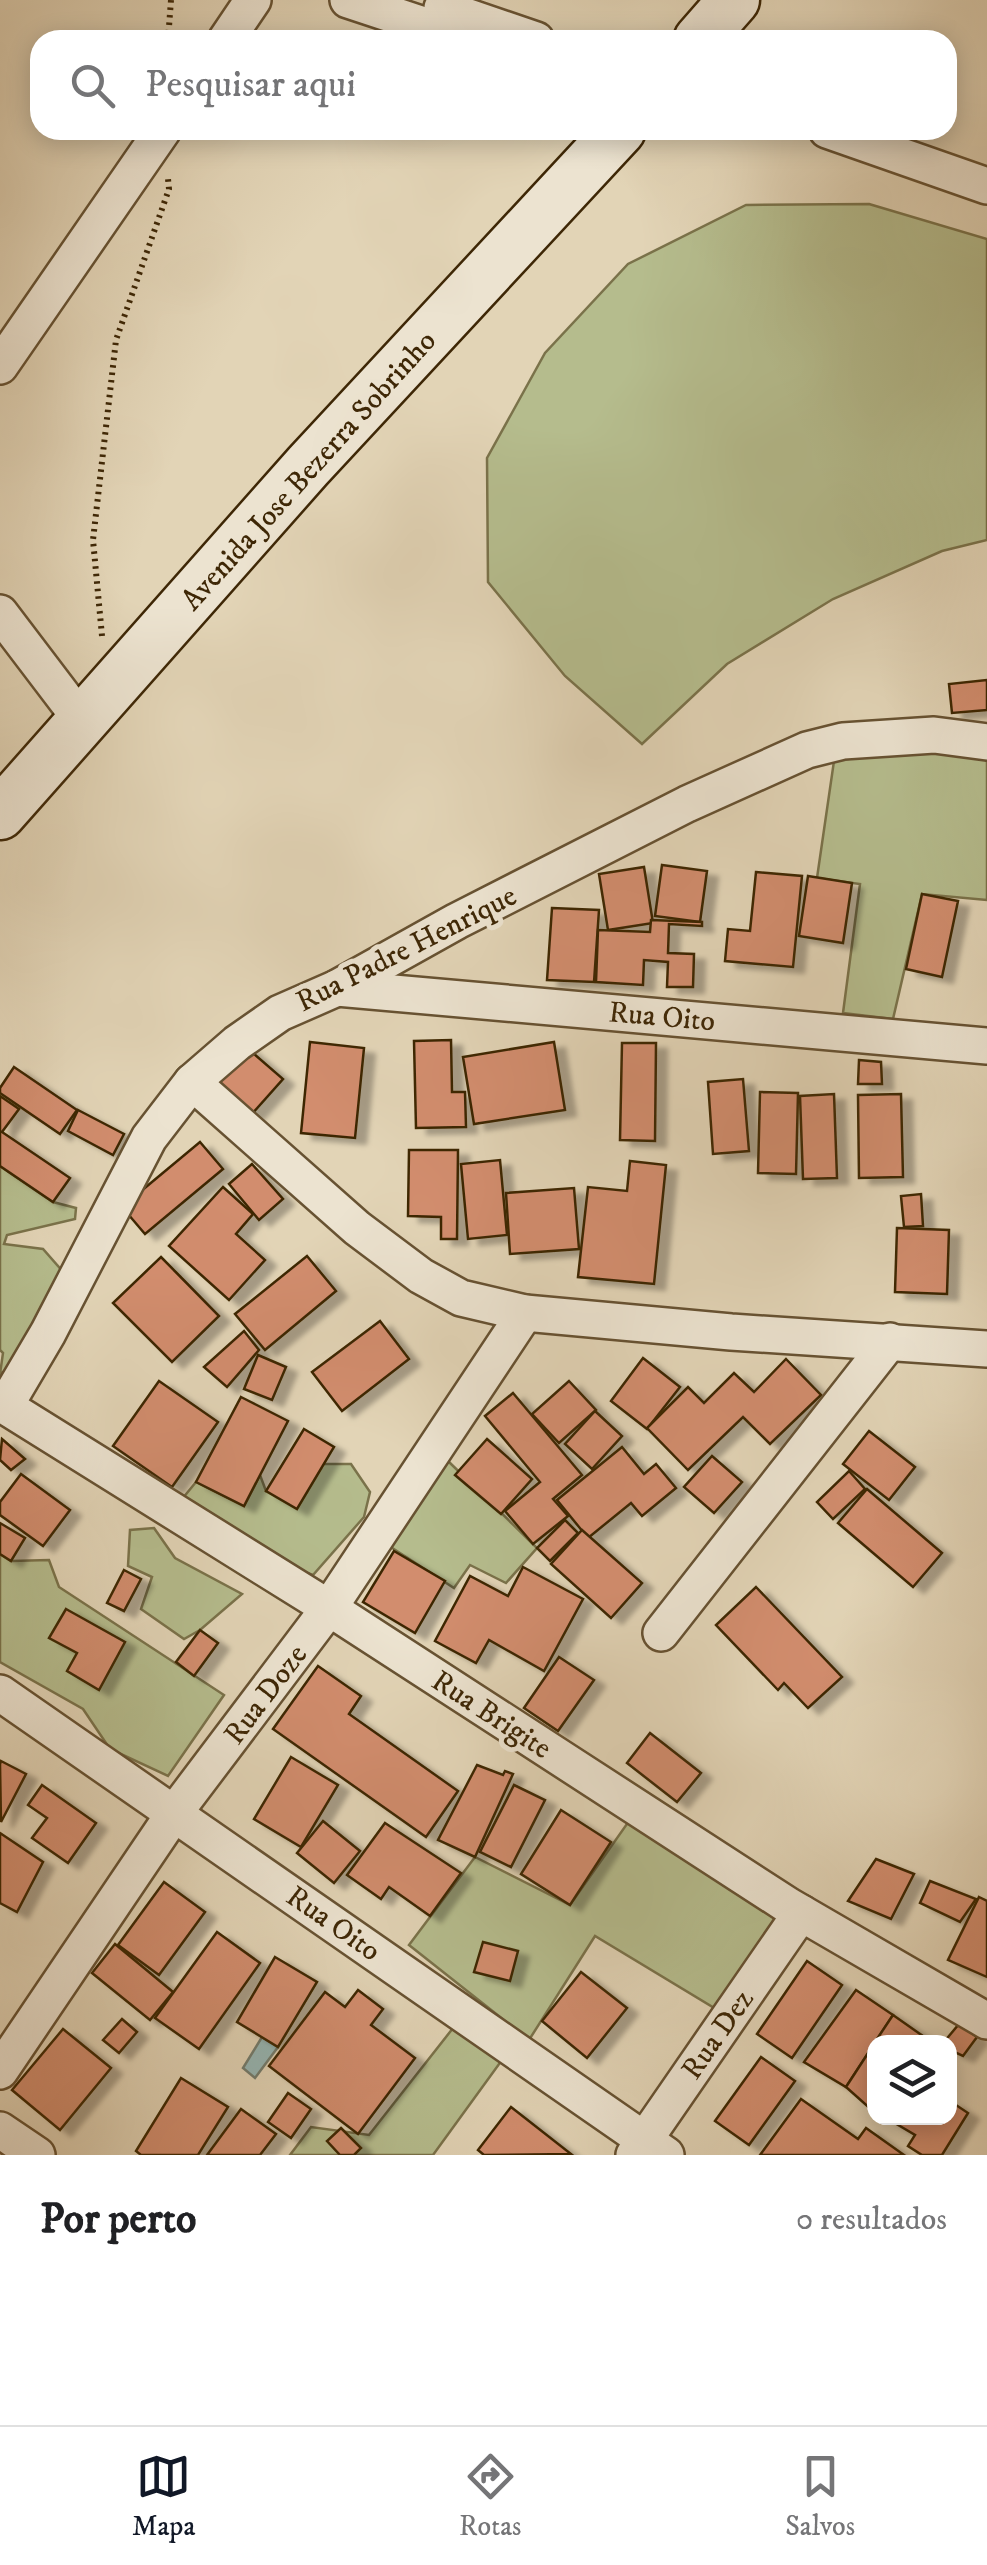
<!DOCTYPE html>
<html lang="pt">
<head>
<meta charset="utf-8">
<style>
	body { margin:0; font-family:"IM FELL DW Pica",serif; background:#f2f2f2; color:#202124 }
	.controls { position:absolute; right:30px; bottom:30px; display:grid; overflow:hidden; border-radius:20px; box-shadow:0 5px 25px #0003 }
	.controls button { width:90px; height:90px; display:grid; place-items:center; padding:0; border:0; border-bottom:2px solid #e0e0e0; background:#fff; color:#202124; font:50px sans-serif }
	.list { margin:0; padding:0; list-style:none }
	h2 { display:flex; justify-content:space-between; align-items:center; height:130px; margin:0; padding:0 40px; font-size:42px }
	h2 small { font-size:32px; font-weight:400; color:#757577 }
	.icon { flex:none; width:55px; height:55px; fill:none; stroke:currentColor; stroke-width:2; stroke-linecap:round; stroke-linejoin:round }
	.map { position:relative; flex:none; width:987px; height:2155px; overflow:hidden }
	.search { position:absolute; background:#fff; box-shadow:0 5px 25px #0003; left:30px; right:30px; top:30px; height:110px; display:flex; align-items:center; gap:25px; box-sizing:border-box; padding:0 35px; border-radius:30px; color:#757577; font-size:38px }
	.sheet { height:270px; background:#fff }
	nav { display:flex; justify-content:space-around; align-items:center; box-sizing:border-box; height:140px; border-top:2px solid #e0e0e0; background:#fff; font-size:28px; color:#757577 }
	nav a { display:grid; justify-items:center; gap:5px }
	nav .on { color:#111827 }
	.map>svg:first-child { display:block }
	.green { fill:#b5bc8d; stroke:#7a724a; stroke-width:2.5 }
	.water { fill:#96b7b5; stroke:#737d6f; stroke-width:2.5 }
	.building { fill:#d28d6e; stroke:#3e2706; stroke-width:2.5; filter:url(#shadow) }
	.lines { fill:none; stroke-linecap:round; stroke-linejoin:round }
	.street-casing { stroke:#675232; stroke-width:40 }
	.secondary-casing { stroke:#3e2706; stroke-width:55 }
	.path { stroke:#3e2706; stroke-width:6; stroke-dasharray:2.5 5; stroke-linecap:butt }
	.street { stroke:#ece3d0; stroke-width:35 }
	.secondary { stroke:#ece3d0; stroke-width:50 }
	.labels { text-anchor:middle; stroke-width:10; stroke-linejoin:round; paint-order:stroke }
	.street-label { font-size:30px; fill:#3e2706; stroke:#ece3d0 }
</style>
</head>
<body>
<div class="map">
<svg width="987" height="2155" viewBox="0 0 987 2155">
	<defs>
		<filter id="shadow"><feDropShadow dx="11" dy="6" stdDeviation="2.5" flood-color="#0004"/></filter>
	</defs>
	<rect width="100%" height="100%" fill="#e2d4b6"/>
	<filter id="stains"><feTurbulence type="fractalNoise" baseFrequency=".002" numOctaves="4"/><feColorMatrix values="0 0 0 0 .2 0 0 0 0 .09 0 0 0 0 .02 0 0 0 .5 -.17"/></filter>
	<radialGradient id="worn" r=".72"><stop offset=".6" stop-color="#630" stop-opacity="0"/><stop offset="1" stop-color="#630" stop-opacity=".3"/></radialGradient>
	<g class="green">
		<polygon points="869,204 987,239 987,540 942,551 833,599 727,664 642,744 565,676 488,582 487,458 545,353 628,264 746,205"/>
		<polygon points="917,749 987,757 987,900 922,894 893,1019 843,1013 860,884 817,878 834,761"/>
		<polygon points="0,1166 53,1202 76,1208 75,1219 7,1235 4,1244 43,1249 65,1274 18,1363 0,1374 3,1353 0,1350"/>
		<polygon points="448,1461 537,1548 506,1583 470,1565 454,1588 383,1542 423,1485"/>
		<polygon points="323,1464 351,1464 370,1492 364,1517 313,1575 254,1555 178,1504 196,1482 244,1506 260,1475 266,1491"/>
		<polygon points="154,1528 175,1558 242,1594 200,1630 184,1639 141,1609 152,1577 128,1566 130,1530"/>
		<polygon points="0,1554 11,1561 49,1560 59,1587 224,1695 168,1776 110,1749 83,1709 0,1662"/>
		<polygon points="629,1821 789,1906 716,2009 595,1936 529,2040 409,1945 475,1857 570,1905"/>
		<polygon points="457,2023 502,2060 433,2155 290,2155 311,2127 369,2135"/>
	</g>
	<polygon class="water" points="262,2037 278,2047 255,2078 243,2068"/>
	<g class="building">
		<polygon points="987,680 987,710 952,713 949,684"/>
		<polygon points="662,865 707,871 700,922 655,916"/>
		<polygon points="644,867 653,923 608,930 599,874"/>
		<polygon points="756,872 802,876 793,967 725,961 728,929 750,931"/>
		<polygon points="808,876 852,883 843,943 799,936"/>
		<polygon points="922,894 958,901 942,977 906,969"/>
		<polygon points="552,908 599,910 594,982 547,980"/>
		<polygon points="651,920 702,922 702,926 669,924 668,953 694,954 693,987 667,987 668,962 644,960 643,985 596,982 598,930 650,932"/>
		<polygon points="451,1040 452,1092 465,1092 466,1127 416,1128 414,1041"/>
		<polygon points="310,1042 364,1048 355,1138 301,1133"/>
		<polygon points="554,1042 565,1110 474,1124 463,1057"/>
		<polygon points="622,1043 656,1043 655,1141 620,1140"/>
		<polygon points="246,1047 283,1079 251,1115 214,1084"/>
		<polygon points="859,1060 881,1062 882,1084 858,1084"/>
		<polygon points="14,1067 77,1110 60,1134 0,1093 0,1088"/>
		<polygon points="743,1079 749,1151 713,1154 708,1082"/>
		<polygon points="760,1092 798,1093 796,1174 758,1173"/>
		<polygon points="834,1094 837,1178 803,1179 800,1096"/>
		<polygon points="901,1094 903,1177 859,1178 858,1095"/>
		<polygon points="0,1096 19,1109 2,1132 70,1178 53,1202 0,1166"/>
		<polygon points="78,1110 124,1134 113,1155 68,1131"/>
		<polygon points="200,1142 223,1169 145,1234 122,1207"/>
		<polygon points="409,1150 458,1150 457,1239 441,1239 441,1217 408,1216"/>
		<polygon points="500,1160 507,1235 468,1239 461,1164"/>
		<polygon points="630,1161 666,1165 654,1284 578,1277 588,1187 627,1191"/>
		<polygon points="252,1164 283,1199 259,1220 229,1184"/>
		<polygon points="223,1187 253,1214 236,1234 265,1260 229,1300 169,1246"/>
		<polygon points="574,1188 579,1249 510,1254 506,1193"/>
		<polygon points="921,1194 923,1226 904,1227 901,1196"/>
		<polygon points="897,1228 949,1230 947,1294 895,1292"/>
		<polygon points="307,1256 336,1291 265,1350 235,1314"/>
		<polygon points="161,1257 219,1316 172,1362 113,1303"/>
		<polygon points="380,1321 409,1359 342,1411 312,1372"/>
		<polygon points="244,1331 259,1350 227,1387 204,1367"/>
		<polygon points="258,1355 286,1367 272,1400 244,1389"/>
		<polygon points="643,1358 680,1387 647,1429 611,1401"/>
		<polygon points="786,1359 821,1395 770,1444 743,1417 688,1470 647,1428 688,1387 704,1403 734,1373 754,1392"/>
		<polygon points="159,1381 218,1422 172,1487 113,1446"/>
		<polygon points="569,1381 596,1410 559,1443 532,1414"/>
		<polygon points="513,1393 582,1475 553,1499 568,1516 533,1544 505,1511 540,1482 485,1416"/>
		<polygon points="241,1397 288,1421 244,1506 196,1482"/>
		<polygon points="595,1411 622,1436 592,1469 565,1444"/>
		<polygon points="304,1429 334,1447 297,1509 266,1491"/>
		<polygon points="869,1431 915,1467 889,1500 843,1464"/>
		<polygon points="2,1439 25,1459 11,1470 0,1460"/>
		<polygon points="487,1439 532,1479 501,1514 455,1475"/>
		<polygon points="622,1447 644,1474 656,1464 676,1488 642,1516 631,1503 588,1538 557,1500"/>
		<polygon points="712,1456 742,1482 714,1513 684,1487"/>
		<polygon points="849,1471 865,1489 833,1519 817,1502"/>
		<polygon points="21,1474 70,1510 43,1546 0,1515 0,1502"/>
		<polygon points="867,1489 942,1553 913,1587 838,1523"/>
		<polygon points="565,1520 578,1533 550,1561 537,1548"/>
		<polygon points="0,1523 25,1538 11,1561 0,1554"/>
		<polygon points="582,1530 642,1583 611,1618 551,1564"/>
		<polygon points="394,1551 445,1581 415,1633 363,1602"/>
		<polygon points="523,1567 583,1599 544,1671 489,1640 476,1663 435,1641 470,1576 508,1596"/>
		<polygon points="124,1570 141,1579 124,1611 107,1603"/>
		<polygon points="756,1587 842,1677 808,1708 784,1683 778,1690 716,1625"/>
		<polygon points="66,1609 125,1642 99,1690 67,1671 77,1653 49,1638"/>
		<polygon points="200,1630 218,1643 194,1676 176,1662"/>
		<polygon points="559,1657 594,1680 558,1731 524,1708"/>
		<polygon points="318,1666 361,1696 349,1714 458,1791 426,1837 273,1729"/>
		<polygon points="650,1733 701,1773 677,1802 627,1763"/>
		<polygon points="291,1757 338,1785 301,1847 254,1819"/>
		<polygon points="1,1761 26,1774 1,1822 0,1764"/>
		<polygon points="477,1765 503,1775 505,1771 513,1774 475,1857 438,1840"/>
		<polygon points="42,1785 96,1823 68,1863 32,1838 47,1818 28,1805"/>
		<polygon points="514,1785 545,1800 511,1867 480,1852"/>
		<polygon points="561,1810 611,1842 570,1905 521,1874"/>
		<polygon points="323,1821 360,1851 334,1883 297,1853"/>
		<polygon points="385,1823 461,1873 430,1916 389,1887 381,1899 347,1875"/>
		<polygon points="0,1833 43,1862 17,1912 0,1903"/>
		<polygon points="876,1859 914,1874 891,1919 848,1901"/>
		<polygon points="930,1881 976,1899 960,1922 920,1903"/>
		<polygon points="164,1882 205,1912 159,1975 118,1945"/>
		<polygon points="979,1897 987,1901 987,1977 948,1960"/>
		<polygon points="217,1932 260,1963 199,2049 155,2018"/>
		<polygon points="483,1942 518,1951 510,1981 474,1972"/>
		<polygon points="115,1944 173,1992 150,2020 92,1973"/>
		<polygon points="275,1957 317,1982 278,2047 237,2022"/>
		<polygon points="807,1961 842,1985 792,2058 757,2034"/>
		<polygon points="581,1972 627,2008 587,2058 542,2021"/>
		<polygon points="358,1990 383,2009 371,2025 415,2058 358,2134 269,2066 325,1992 345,2007"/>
		<polygon points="856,1990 893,2015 846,2087 804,2062"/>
		<polygon points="893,2015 930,2041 929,2042 875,2042"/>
		<polygon points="122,2019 137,2032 119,2053 103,2040"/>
		<polygon points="959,2024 977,2037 963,2056 950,2050 950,2042 944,2042"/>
		<polygon points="63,2029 111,2068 60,2130 12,2090"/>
		<polygon points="874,2044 874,2112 846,2087"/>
		<polygon points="761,2057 795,2081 749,2145 715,2121"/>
		<polygon points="181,2078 228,2107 198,2155 141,2155 136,2151"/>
		<polygon points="288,2093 311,2109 291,2138 268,2122"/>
		<polygon points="801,2099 858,2139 866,2128 904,2155 760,2155"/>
		<polygon points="950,2101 968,2113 942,2155 922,2155 908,2146 915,2135 888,2119 950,2118"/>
		<polygon points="511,2107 571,2154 484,2155 478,2150"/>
		<polygon points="241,2109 276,2134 260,2155 207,2155"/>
		<polygon points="341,2128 361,2148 354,2155 340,2155 327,2141"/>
	</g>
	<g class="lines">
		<g class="street-casing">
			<g id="street">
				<polyline points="348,0 469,40"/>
				<polyline points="442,8 536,40"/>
				<polyline points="226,40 253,0"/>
				<polyline points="827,130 987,186"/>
				<polyline points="0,366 163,130"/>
				<polyline points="0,613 82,721"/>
				<polyline points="337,988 987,1046"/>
				<polyline points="192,1082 357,1228 421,1276 461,1298 525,1313 731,1332 987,1349"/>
				<polyline points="0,1403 329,1608 789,1906 987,2021"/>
				<polyline points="5,1406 48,1333 149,1138 192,1082 237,1043 280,1013 337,988 457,921 687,804 807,750 843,741 934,735 987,742"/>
				<polyline points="661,1633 890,1341"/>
				<polyline points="0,1693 666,2155"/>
				<polyline points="0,2071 175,1812 329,1608 525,1313"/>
				<polyline points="0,2130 37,2155"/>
				<polyline points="634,2155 801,1913"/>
			</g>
		</g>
		<g class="secondary-casing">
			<g id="secondary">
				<polyline points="699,40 734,0"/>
				<polyline points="0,814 308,466 620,130"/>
			</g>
		</g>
		<g class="path">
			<polyline points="168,40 171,0"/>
			<polyline points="102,636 93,540 116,340 169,189 168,179"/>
		</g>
		<use href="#street" class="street"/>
		<use href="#secondary" class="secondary"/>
	</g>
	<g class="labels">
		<g class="street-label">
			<text transform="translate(308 470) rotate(-48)" y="10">Avenida Jose Bezerra Sobrinho</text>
			<text transform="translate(406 948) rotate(-27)" y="10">Rua Padre Henrique</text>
			<text transform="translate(662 1016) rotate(5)" y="10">Rua Oito</text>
			<text transform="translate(265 1694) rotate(-53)" y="10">Rua Doze</text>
			<text transform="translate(492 1714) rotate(33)" y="10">Rua Brigite</text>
			<text transform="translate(334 1923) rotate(35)" y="10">Rua Oito</text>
			<text transform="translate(717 2034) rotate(-55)" y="10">Rua Dez</text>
		</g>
	</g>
	<rect width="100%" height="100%" filter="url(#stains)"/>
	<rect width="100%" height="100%" fill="url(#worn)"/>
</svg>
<div class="controls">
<button><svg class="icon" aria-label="layers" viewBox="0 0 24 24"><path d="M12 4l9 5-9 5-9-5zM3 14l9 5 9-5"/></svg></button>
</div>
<div class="search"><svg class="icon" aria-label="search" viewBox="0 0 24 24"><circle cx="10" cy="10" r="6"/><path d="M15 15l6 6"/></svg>Pesquisar aqui</div>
</div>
<section class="sheet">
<h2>Por perto<small>0 resultados</small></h2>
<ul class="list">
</ul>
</section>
<nav>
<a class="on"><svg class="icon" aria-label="map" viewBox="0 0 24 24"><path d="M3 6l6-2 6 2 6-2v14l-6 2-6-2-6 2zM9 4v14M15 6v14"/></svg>Mapa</a>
<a><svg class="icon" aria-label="directions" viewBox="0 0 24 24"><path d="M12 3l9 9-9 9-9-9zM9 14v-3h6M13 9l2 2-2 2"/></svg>Rotas</a>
<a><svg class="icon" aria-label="saved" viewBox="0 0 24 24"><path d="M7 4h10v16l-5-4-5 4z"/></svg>Salvos</a>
</nav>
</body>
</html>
